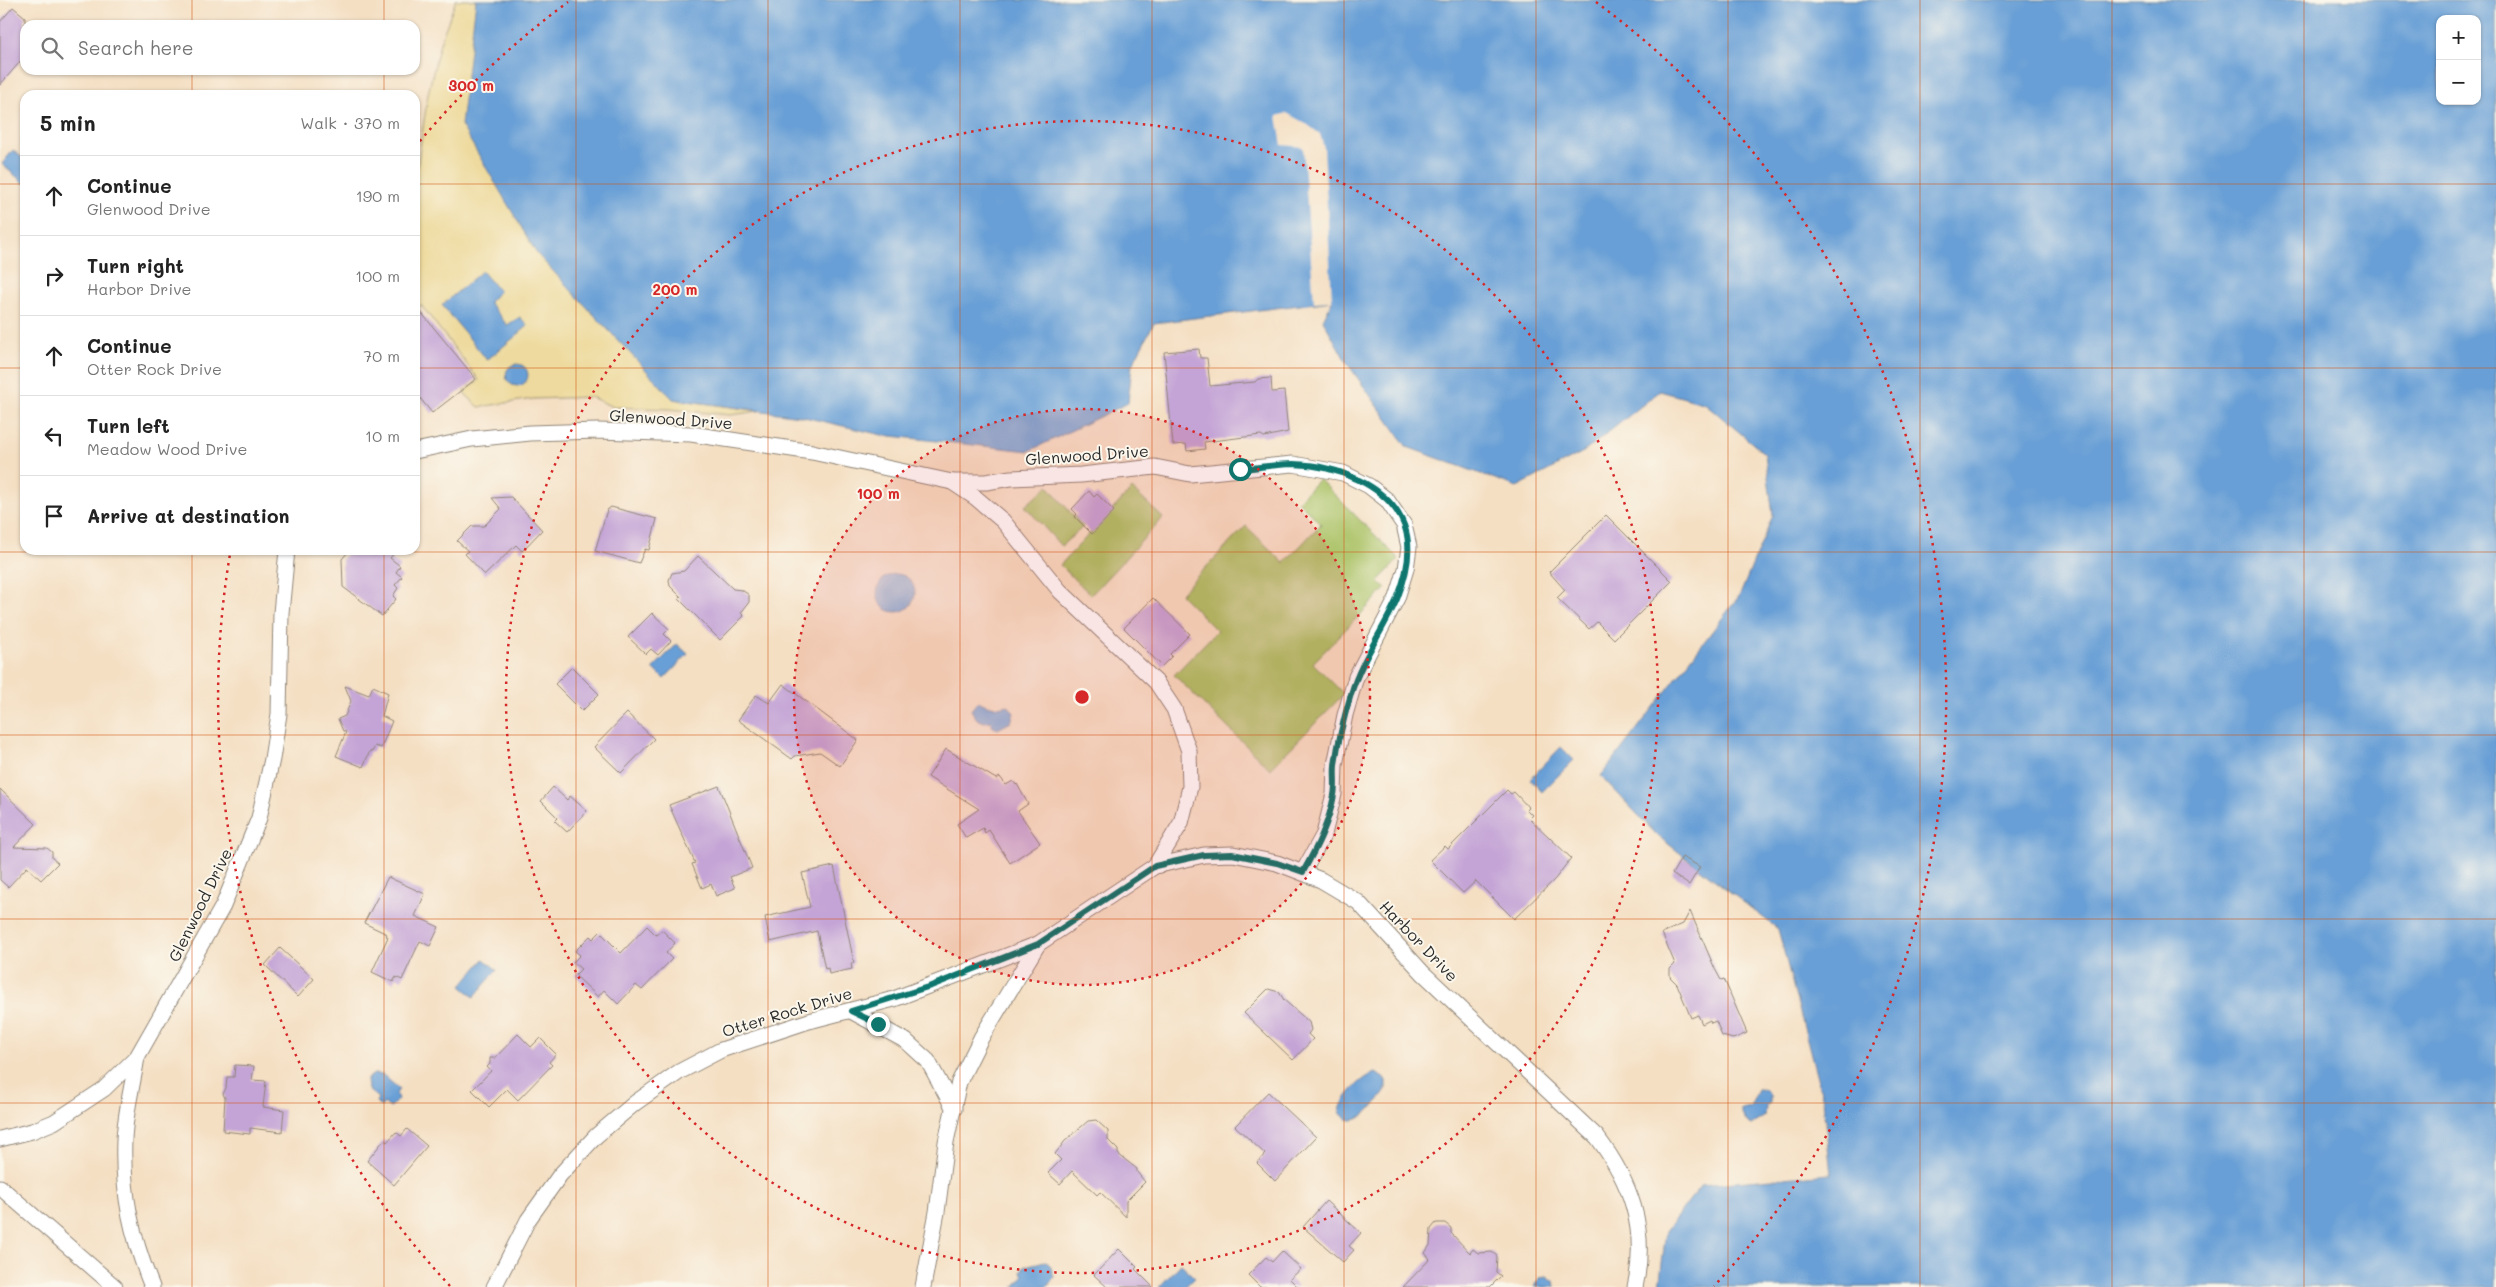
<!DOCTYPE html>
<html lang="en">
<head>
<meta charset="utf-8">
<style>
	body { margin:0; font-family:Mali,sans-serif; background:#f6f6f6; color:#222 }
	.controls { position:absolute; right:15px; top:15px; display:grid; overflow:hidden; border-radius:10px; box-shadow:0 1px 4px #0004 }
	.controls button { width:45px; height:45px; display:grid; place-items:center; padding:0; border:0; border-bottom:1px solid #e0e0e0; background:#fff; color:#222; font:25px sans-serif }
	.stop { position:absolute; width:15px; height:15px; margin:-11px; border:4px solid #0f766e; border-radius:50%; background:#fff }
	.stop.end { background:#0f766e; border-color:#fff; box-shadow:0 1px 5px #0008 }
	.list { margin:0; padding:0; list-style:none }
	h2 { display:flex; justify-content:space-between; align-items:center; height:65px; margin:0; padding:0 20px; font-size:21px }
	h2 small { font-size:16px; font-weight:400; color:#767676 }
	.list li { display:grid; grid-template-columns:32px 1fr auto; gap:15px; align-items:center; box-sizing:border-box; height:80px; padding:0 20px; border-top:1px solid #e0e0e0 }
	.list b { display:block; font-size:19px; white-space:nowrap }
	.list p { margin:0; font-size:16px; white-space:nowrap; color:#767676 }
	.list em { font-size:16px; font-style:normal; color:#767676 }
	.icon { flex:none; width:28px; height:28px; fill:none; stroke:currentColor; stroke-width:2; stroke-linecap:round; stroke-linejoin:round }
	.map { position:relative; flex:none; width:2496px; height:1287px; overflow:hidden }
	.search { position:absolute; background:#fff; box-shadow:0 1px 4px #0004; left:20px; top:20px; width:400px; height:55px; display:flex; align-items:center; gap:12px; box-sizing:border-box; padding:0 18px; border-radius:15px; color:#767676; font-size:19px }
	.panel { position:absolute; background:#fff; box-shadow:0 1px 4px #0004; left:20px; top:90px; width:400px; height:465px; border-radius:15px }
	.map>svg:first-child { display:block }
	.green { fill:#acc368; stroke:#6c774a }
	.sand { fill:#eeda9e; stroke:#8c8264 }
	.water { fill:#689fd6; stroke:#4a6580; fill-rule:evenodd }
	.pier { fill:#f4dfc3 }
	.building { fill:#c4a4d6 }
	.lines { fill:none; stroke-linecap:round; stroke-linejoin:round }
	.minor-casing { stroke:#908577; stroke-width:17 }
	.minor { stroke:#fff; stroke-width:15 }
	.route { stroke:#0f766e; stroke-width:6 }
	.grid { fill:none; stroke:#d5540f; stroke-width:1; stroke-opacity:0.55 }
	.ring { fill:none; stroke:#d62828; stroke-width:2.5; stroke-dasharray:2.5 5 }
	.labels { text-anchor:middle; stroke-width:4; stroke-linejoin:round; paint-order:stroke }
	.street-label { font-size:16px; fill:#2b2b2b; stroke:#fbf7ec }
	.centre { fill:#d62828; stroke:#fbf7ec; stroke-width:2.5 }
	.ring-label { font-size:15px; text-anchor:middle; font-weight:bold; fill:#d62828; stroke:#fbf7ec; stroke-width:4; stroke-linejoin:round; paint-order:stroke }
</style>
</head>
<body>
<div class="map">
<svg width="2496" height="1287" viewBox="0 0 2496 1287">
	<rect width="100%" height="100%" fill="#fbf7ec"/>
	<filter id="ink" filterUnits="userSpaceOnUse"><feTurbulence type="fractalNoise" baseFrequency=".02" numOctaves="2"/><feDisplacementMap in="SourceGraphic" scale="10" xChannelSelector="R" yChannelSelector="G"/><feConvolveMatrix kernelMatrix="1 2 1 2 8 2 1 2 1" color-interpolation-filters="sRGB"/></filter>
	<filter id="wash" filterUnits="userSpaceOnUse"><feTurbulence type="fractalNoise" baseFrequency=".0096" numOctaves="4" result="noise"/><feDisplacementMap in="SourceGraphic" scale="20" xChannelSelector="R" yChannelSelector="G"/><feGaussianBlur stdDeviation="1.12" result="paint"/><feColorMatrix in="noise" values="0 0 0 0 0 0 0 0 0 0 0 0 0 0 0 0 0 1.4 0 .05"/><feComposite in="paint" operator="in"/></filter>
	<g filter="url(#wash)">
		<rect width="100%" height="100%" fill="#f4dfc3"/>
		<g class="green">
			<polygon points="1319,479 1399,559 1378,581 1386,588 1313,663 1344,694 1270,769 1174,675 1217,631 1180,594 1246,526 1284,563 1321,524 1298,501"/>
			<polygon points="1048,486 1083,527 1061,546 1025,506"/>
			<polygon points="1132,489 1163,518 1091,595 1060,565"/>
		</g>
		<polygon class="sand" points="456,0 476,0 475,19 673,399 759,411 730,415 669,409 613,407 591,397 533,399 479,407 463,392 479,380 421,305 415,309 415,181 428,94 440,43"/>
		<g class="water">
			<path d="M476,0H2496V1287H1659L1666,1231L1701,1185L1831,1174L1823,1100L1778,929L1658,836L1601,776L1740,595L1773,515L1765,454L1706,404L1660,391L1585,451L1517,487L1407,447L1347,363L1323,320L1332,301L1154,323L1132,365L1128,403L1029,451L882,435L800,416L673,399L537,254L461,125ZM2440,19H2477V101H2440Z"/>
			<polygon points="13,150 25,160 25,184 2,164"/>
			<polygon points="482,271 499,291 489,302 507,325 520,317 528,326 487,360 442,305"/>
			<circle cx="517" cy="375" r="11"/>
			<circle cx="896" cy="593" r="19"/>
			<polygon points="677,644 688,654 664,679 653,668"/>
			<path d="M978,701C989,707 997,708 1008,705L1014,713L1011,722L998,729L993,727L991,721L984,722L977,719L971,710Z"/>
			<polygon points="1561,747 1574,760 1542,792 1530,779"/>
			<polygon points="484,959 497,970 474,997 461,986"/>
			<path d="M1376,1073L1386,1080V1090L1383,1095C1373,1105 1354,1134 1340,1112C1341,1099 1362,1076 1376,1073Z"/>
			<polygon points="374,1074 383,1075 399,1089 396,1094 398,1099 390,1108 384,1103 381,1107 376,1102 378,1098 368,1090 367,1079"/>
			<polygon points="1758,1090 1765,1090 1770,1095 1770,1103 1766,1106 1765,1116 1751,1125 1748,1123 1741,1112 1741,1109 1750,1107"/>
			<polygon points="1045,1261 1050,1265 1054,1277 1047,1287 1014,1287 1023,1276 1021,1271 1025,1266"/>
			<polygon points="1181,1264 1195,1277 1185,1287 1159,1287"/>
			<polygon points="1547,1276 1554,1281 1555,1287 1535,1287 1540,1277"/>
		</g>
		<polygon class="pier" points="1287,113 1308,125 1320,134 1324,148 1332,301 1314,302 1303,147 1282,145 1277,116"/>
		<g id="blocks">
			<g class="building">
				<polygon points="13,7 25,17 25,56 0,85 0,22"/>
				<polygon points="415,305 476,379 432,413 415,392"/>
				<polygon points="1199,349 1200,358 1207,358 1210,386 1255,382 1258,379 1271,378 1272,392 1284,391 1288,432 1264,437 1261,435 1204,442 1205,449 1187,451 1186,444 1173,445 1164,352"/>
				<polygon points="1089,491 1094,497 1097,494 1114,511 1092,534 1075,517 1077,514 1072,509"/>
				<polygon points="511,497 542,530 522,551 516,545 485,575 465,554 468,551 457,541 472,526 484,526 501,509 492,498"/>
				<polygon points="611,507 657,519 649,550 645,549 639,563 595,551 607,510"/>
				<polygon points="1606,515 1672,581 1614,639 1597,622 1589,629 1557,598 1565,590 1549,572"/>
				<polygon points="354,550 397,550 390,558 400,566 396,572 402,577 395,585 398,588 393,596 396,599 382,616 343,587 342,559 348,552"/>
				<polygon points="698,556 733,589 742,590 749,595 749,602 741,613 744,616 720,640 679,599 681,597 670,586 669,580 672,573 684,571"/>
				<polygon points="1153,598 1190,634 1170,654 1172,656 1162,666 1124,628"/>
				<polygon points="652,613 669,629 664,634 671,641 658,655 651,649 646,654 628,637"/>
				<polygon points="572,667 599,694 582,711 555,684"/>
				<polygon points="783,684 858,740 840,766 820,752 795,756 792,759 738,720 756,695 769,703"/>
				<polygon points="345,686 369,695 373,686 388,693 382,716 392,721 381,748 375,746 372,752 370,751 363,767 336,756 346,732 343,731 338,719 345,716 351,701"/>
				<polygon points="627,713 654,739 621,773 594,747"/>
				<polygon points="946,749 996,779 1000,777 1006,785 1013,781 1016,785 1017,784 1028,804 1018,811 1040,843 1010,863 989,830 985,833 983,828 966,838 957,824 979,809 928,777"/>
				<polygon points="719,786 752,868 730,877 735,888 716,896 711,884 702,888 692,864 695,863 669,805"/>
				<polygon points="553,787 567,800 570,796 587,811 567,832 555,821 558,818 541,801"/>
				<polygon points="0,789 36,824 14,847 47,848 52,852 52,858 58,863 41,880 27,867 8,887 0,880"/>
				<polygon points="1507,790 1511,794 1514,792 1529,808 1527,810 1532,815 1529,818 1571,858 1555,879 1514,919 1476,881 1463,893 1430,860 1445,846 1448,849"/>
				<polygon points="1682,857 1700,867 1689,885 1672,874"/>
				<polygon points="834,866 854,963 851,963 852,969 829,974 828,968 825,969 817,931 770,942 765,917 810,907 802,873"/>
				<polygon points="388,877 425,894 415,916 439,927 430,946 420,941 402,980 396,977 393,982 372,972 388,937 386,936 387,934 364,923"/>
				<polygon points="1690,911 1715,969 1721,980 1724,979 1747,1033 1733,1039 1722,1036 1716,1021 1711,1023 1710,1020 1702,1024 1698,1015 1691,1018 1677,984 1670,977 1670,969 1675,964 1662,933 1683,924"/>
				<polygon points="647,926 656,935 662,930 675,943 666,953 672,959 642,990 636,985 618,1004 604,990 598,997 575,975 581,969 573,962 580,955 575,951 590,936 593,939 600,932 621,953"/>
				<polygon points="280,948 314,979 298,997 265,965"/>
				<polygon points="1268,989 1279,992 1284,1000 1309,1022 1311,1030 1308,1034 1313,1039 1293,1060 1244,1013"/>
				<polygon points="518,1034 531,1047 540,1038 556,1054 549,1062 552,1065 518,1100 507,1089 489,1107 472,1090 491,1071 487,1067 490,1064 490,1058 495,1058"/>
				<polygon points="235,1065 254,1066 252,1080 266,1081 263,1107 284,1110 282,1132 250,1128 250,1134 223,1131 225,1098 223,1094 226,1088 227,1077 234,1077"/>
				<polygon points="1268,1092 1316,1137 1275,1181 1257,1163 1265,1154 1235,1126"/>
				<polygon points="1096,1120 1108,1131 1108,1140 1118,1150 1118,1154 1137,1169 1137,1172 1145,1182 1126,1201 1126,1217 1100,1192 1097,1195 1072,1171 1060,1184 1048,1173 1061,1160 1055,1154 1065,1141 1088,1121"/>
				<polygon points="407,1129 427,1146 394,1185 367,1161 384,1140 387,1142 396,1132 401,1136"/>
				<polygon points="1326,1201 1361,1233 1349,1246 1354,1250 1343,1262 1303,1227"/>
				<polygon points="1436,1223 1445,1223 1451,1228 1451,1233 1470,1253 1473,1249 1478,1253 1492,1252 1497,1256 1496,1272 1501,1276 1490,1287 1403,1287 1430,1259 1425,1253 1430,1245 1431,1229"/>
				<polygon points="1119,1249 1137,1267 1135,1269 1153,1287 1107,1287 1094,1275"/>
				<polygon points="1282,1251 1301,1269 1290,1279 1298,1287 1260,1287 1248,1275 1266,1257 1272,1262"/>
			</g>
		</g>
	</g>
	<g filter="url(#ink)">
		<use href="#blocks" fill-opacity="0" stroke="#908577" stroke-width="1"/>
		<g class="lines">
			<g class="minor-casing">
				<g id="minor">
					<polyline points="415,451 472,439 530,433 598,431 691,434 812,452 952,482 986,482 1011,478 1081,475 1155,467 1190,474 1293,464 1343,473 1369,486 1387,500 1404,525 1409,547 1406,569 1397,598 1356,677 1345,715 1335,765 1334,794 1324,834 1303,872"/>
					<polyline points="952,482 976,498 1003,521 1060,591 1156,682 1174,709 1189,751 1190,787 1181,823 1155,866"/>
					<polyline points="851,1011 906,1041 928,1061 954,1109"/>
					<path d="M137,1057C133,1084 125,1113 124,1140C122,1195 132,1237 152,1287"/>
					<polyline points="0,1139 32,1131 54,1122 104,1089 137,1057 223,906 259,818 272,759 279,714 281,613 287,550"/>
					<polyline points="0,1187 115,1287"/>
					<path d="M494,1287L528,1220L560,1175L596,1136L635,1103L679,1072L721,1050L809,1021L894,999L1038,944L1155,866L1204,855L1233,854L1277,863L1321,880L1358,902L1423,973L1597,1137C1631,1182 1648,1229 1635,1287"/>
					<polyline points="923,1287 937,1212 946,1142 959,1082 981,1038 1038,944"/>
				</g>
			</g>
			<use href="#minor" class="minor"/>
		</g>
	</g>
	<g class="lines" filter="url(#ink)">
		<path class="route" d="M878,1024L851,1011L931,986L1038,944L1155,866L1204,855L1232,854L1277,863L1303,872C1317,847 1329,823 1334,795C1336,785 1334,775 1335,765C1338,741 1344,717 1351,694C1361,660 1383,631 1397,599C1406,577 1413,548 1404,525C1388,484 1334,465 1293,464C1276,464 1258,468 1240,469"/>
	</g>
	<path class="grid" d="M192,0V25M384,0V25M576,0V1287M768,0V1287M960,0V1287M1152,0V1287M1344,0V1287M1536,0V1287M1728,0V1287M1920,0V1287M2112,0V1287M2304,0V1287M192,70V95M384,70V95M0,184H25M415,184H2496M0,368H25M415,368H2496M192,550V1287M384,550V1287M0,552H2496M0,735H2496M0,919H2496M0,1103H2496"/>
	<circle cx="1082" cy="697" r="288" fill="#d62828" fill-opacity=".12"/>
	<g class="ring">
		<circle cx="1082" cy="697" r="288"/>
		<circle cx="1082" cy="697" r="576"/>
		<path d="M450 1286A864 864 0 0 1 230 554M415 147A864 864 0 0 1 568 2M1596 2A864 864 0 0 1 1714 1286"/>
	</g>
	<g class="labels">
		<g class="street-label">
			<text transform="translate(671 419) rotate(4)" y="6">Glenwood Drive</text>
			<text transform="translate(1087 455) rotate(-4)" y="6">Glenwood Drive</text>
			<text transform="translate(200 905) rotate(-64)" y="6">Glenwood Drive</text>
			<text transform="translate(1419 941) rotate(46)" y="6">Harbor Drive</text>
			<text transform="translate(787 1012) rotate(-17)" y="6">Otter Rock Drive</text>
		</g>
	</g>
	<circle cx="1082" cy="697" r="8" class="centre"/>
	<g class="ring-label">
		<text x="471" y="91">300 m</text>
		<text x="675" y="295">200 m</text>
		<text x="878" y="499">100 m</text>
	</g>
</svg>
<div class="controls">
<button>+</button>
<button>−</button>
</div>
<div class="stop" style="left:1240px;top:469px"></div>
<div class="stop end" style="left:878px;top:1024px"></div>
<div class="search"><svg class="icon" aria-label="search" viewBox="0 0 24 24"><circle cx="10" cy="10" r="6"/><path d="M15 15l6 6"/></svg>Search here</div>
<section class="panel">
<h2>5 min<small>Walk · 370 m</small></h2>
<ul class="list">
<li><svg class="icon" aria-label="ahead" viewBox="0 0 24 24"><path d="M12 20V5M6 11l6-6 6 6"/></svg><div><b>Continue</b><p>Glenwood Drive</p></div><em>190 m</em></li>
<li><svg class="icon" aria-label="right" viewBox="0 0 24 24"><path d="M7 20v-9h11M14 6l5 5-5 5"/></svg><div><b>Turn right</b><p>Harbor Drive</p></div><em>100 m</em></li>
<li><svg class="icon" aria-label="ahead" viewBox="0 0 24 24"><path d="M12 20V5M6 11l6-6 6 6"/></svg><div><b>Continue</b><p>Otter Rock Drive</p></div><em>70 m</em></li>
<li><svg class="icon" aria-label="left" viewBox="0 0 24 24"><path d="M17 20v-9H6M10 6l-5 5 5 5"/></svg><div><b>Turn left</b><p>Meadow Wood Drive</p></div><em>10 m</em></li>
<li><svg class="icon" aria-label="arrive" viewBox="0 0 24 24"><path d="M6 21V4h12l-3 4 3 4H6"/></svg><div><b>Arrive at destination</b></div></li>
</ul>
</section>
</div>
</body>
</html>
